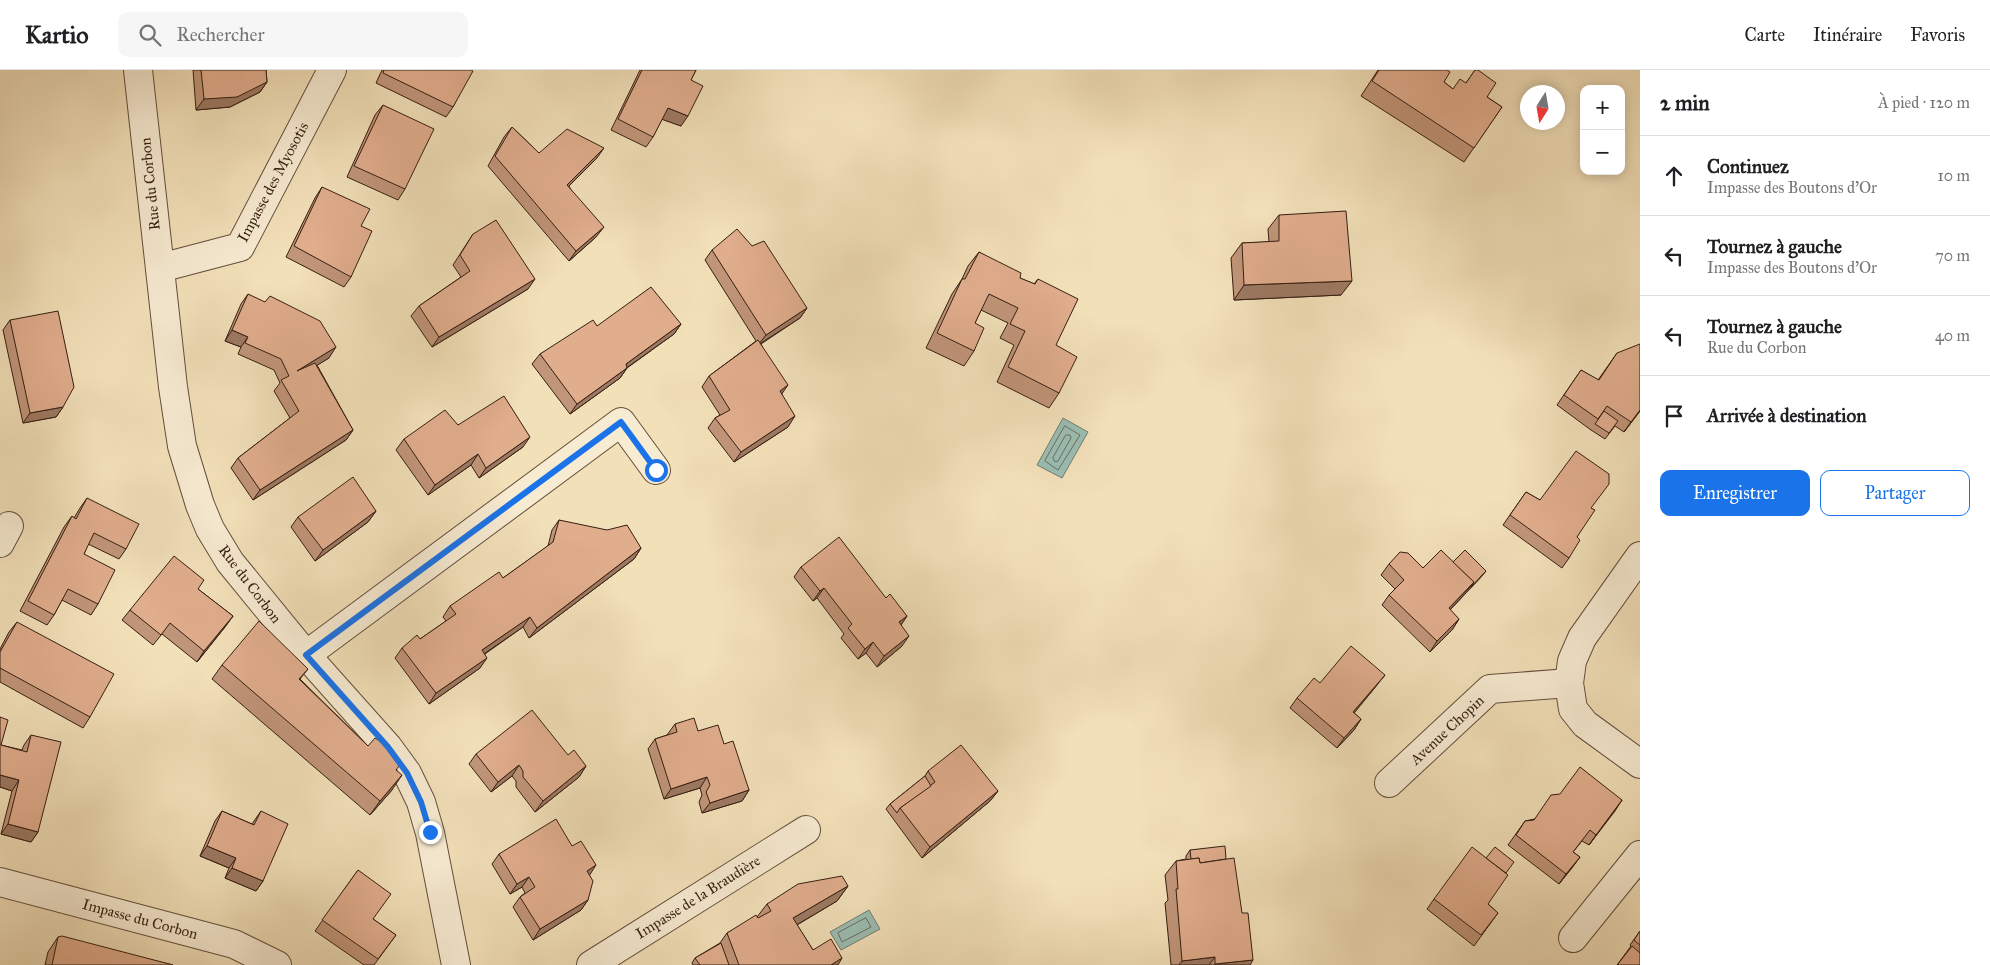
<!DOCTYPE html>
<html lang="fr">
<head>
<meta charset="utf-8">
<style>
	body { margin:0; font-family:"IM FELL Great Primer",serif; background:#f6f6f6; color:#202124 }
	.controls { position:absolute; right:15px; top:15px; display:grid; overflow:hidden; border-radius:10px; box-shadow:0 2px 12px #0003 }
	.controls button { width:45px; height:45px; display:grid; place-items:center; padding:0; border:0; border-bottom:1px solid #e0e0e0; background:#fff; color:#202124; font:25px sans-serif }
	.compass { position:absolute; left:1520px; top:15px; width:45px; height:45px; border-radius:50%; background:#fff; box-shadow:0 2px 12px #0003; rotate:191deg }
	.stop { position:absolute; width:15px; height:15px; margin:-11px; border:4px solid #1a73e8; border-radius:50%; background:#fff }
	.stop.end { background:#1a73e8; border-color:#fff; box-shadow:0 1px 5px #0008 }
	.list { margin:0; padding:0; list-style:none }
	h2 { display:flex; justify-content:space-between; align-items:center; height:65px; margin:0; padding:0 20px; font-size:21px }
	h2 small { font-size:16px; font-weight:400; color:#757577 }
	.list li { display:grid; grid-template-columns:32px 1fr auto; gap:15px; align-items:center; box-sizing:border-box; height:80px; padding:0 20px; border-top:1px solid #e0e0e0 }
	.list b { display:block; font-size:19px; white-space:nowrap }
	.list p { margin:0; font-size:16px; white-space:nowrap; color:#757577 }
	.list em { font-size:16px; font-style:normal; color:#757577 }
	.actions { display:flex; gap:10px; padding:15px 20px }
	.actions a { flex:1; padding:11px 0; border:1px solid #1a73e8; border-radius:10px; text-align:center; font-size:18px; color:#1a73e8 }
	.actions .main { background:#1a73e8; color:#fff }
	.icon { flex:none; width:28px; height:28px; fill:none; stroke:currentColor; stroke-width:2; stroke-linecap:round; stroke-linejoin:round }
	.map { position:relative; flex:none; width:1640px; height:895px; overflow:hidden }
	header { display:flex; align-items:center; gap:30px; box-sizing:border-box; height:70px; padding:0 25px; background:#fff; border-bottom:1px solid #e0e0e0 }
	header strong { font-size:24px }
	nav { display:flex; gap:28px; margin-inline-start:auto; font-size:18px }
	.search { width:350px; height:45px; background:#f6f6f6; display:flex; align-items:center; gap:12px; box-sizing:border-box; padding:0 18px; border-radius:10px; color:#757577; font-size:19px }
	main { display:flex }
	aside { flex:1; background:#fff }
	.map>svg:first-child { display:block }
	.water { fill:#9bbdb2; stroke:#727d72 }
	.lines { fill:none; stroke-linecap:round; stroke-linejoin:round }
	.shore { stroke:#686e62; stroke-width:1 }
	.minor-casing { stroke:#644e3b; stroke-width:30 }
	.minor { stroke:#f7ebd2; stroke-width:28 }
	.wall { fill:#c19579; stroke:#351e11 }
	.shaded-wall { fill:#9d7963; stroke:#351e11 }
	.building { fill:#e0ad8d; stroke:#351e11 }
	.route { stroke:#1a73e8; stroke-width:6 }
	.labels { text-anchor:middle; stroke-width:4.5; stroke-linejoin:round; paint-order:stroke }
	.street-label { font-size:15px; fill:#351e11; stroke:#f7ebd2 }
</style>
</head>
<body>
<header>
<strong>Kartio</strong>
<div class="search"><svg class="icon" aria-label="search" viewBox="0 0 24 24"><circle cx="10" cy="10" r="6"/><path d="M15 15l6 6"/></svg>Rechercher</div>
<nav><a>Carte</a><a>Itinéraire</a><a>Favoris</a></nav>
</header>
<main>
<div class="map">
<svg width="1640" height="895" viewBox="0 0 1640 895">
	<rect width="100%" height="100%" fill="#f2e0b9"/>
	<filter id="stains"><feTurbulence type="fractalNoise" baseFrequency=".004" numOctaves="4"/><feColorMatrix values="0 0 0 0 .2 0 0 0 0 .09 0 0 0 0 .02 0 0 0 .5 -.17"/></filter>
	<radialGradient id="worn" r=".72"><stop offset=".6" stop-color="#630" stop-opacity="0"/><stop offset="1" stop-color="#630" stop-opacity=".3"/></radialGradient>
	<g class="water">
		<polygon points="1063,348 1088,362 1062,408 1037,395"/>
		<polygon points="869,840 880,859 841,880 830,862"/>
	</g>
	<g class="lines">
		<g class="shore">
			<polygon points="1065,356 1080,365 1058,400 1045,391"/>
			<polygon points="1066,365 1070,365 1071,368 1058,391 1055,392 1053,388"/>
			<polygon points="866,848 871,857 842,872 838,863"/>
		</g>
		<g class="minor-casing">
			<g id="minor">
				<polyline points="138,0 173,317 182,376 200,435 210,459 230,492 306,585 388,677 407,703 421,732 430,763 456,895"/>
				<polyline points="160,198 240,177 332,0"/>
				<polyline points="0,473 9,456"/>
				<polyline points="1640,486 1582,568 1572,591 1569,613 1573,639 1585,654 1640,694"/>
				<polyline points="306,585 621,352 656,400"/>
				<polyline points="1389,713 1490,619 1569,613"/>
				<polyline points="0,812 234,874 277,895"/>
				<polyline points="1573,868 1640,785"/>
				<polyline points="591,895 806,760"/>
			</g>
		</g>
		<use href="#minor" class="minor"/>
	</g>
	<g class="wall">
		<polygon points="193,0 266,0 267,12 260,22 230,37 196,40"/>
		<polygon points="382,0 471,0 453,37 446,47 376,13"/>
		<polygon points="640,0 696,0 691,10 681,56 662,49 653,67 646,77 611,60"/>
		<polygon points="1378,0 1447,0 1444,12 1453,19 1466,13 1475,0 1487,27 1502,37 1464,92 1361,26"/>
		<polygon points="383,35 405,119 398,130 347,107 375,45"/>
		<polygon points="512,57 539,83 597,88 569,116 596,167 569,191 488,96 504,67"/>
		<polygon points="322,117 361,156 351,207 344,217 286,187 315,128"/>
		<polygon points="1279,145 1341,225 1234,230 1231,188 1242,173 1269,172 1268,159"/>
		<polygon points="473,164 528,219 432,277 411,246 419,236 461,207 453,195"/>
		<polygon points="712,180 807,238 800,248 761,274 782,324 788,357 734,392 708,358 715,348 720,345 702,317 709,306 756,271 705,190"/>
		<polygon points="979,182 1020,208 1034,214 1038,209 1056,275 1059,323 1049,338 997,312 1014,275 1000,268 1008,253 981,240 975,253 974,281 964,296 926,278 952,224 962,209 968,196"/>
		<polygon points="248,224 329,288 317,295 353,360 346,370 253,430 231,398 238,388 290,348 274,321 280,313 274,300 238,284 241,277 225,271 241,234"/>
		<polygon points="10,250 63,337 56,347 23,353 3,260"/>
		<polygon points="681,254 674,264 627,298 620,308 570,344 532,294 540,284 597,256"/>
		<polygon points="1617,283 1640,341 1624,362 1615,356 1605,369 1591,360 1557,335 1581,300 1598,310"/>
		<polygon points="458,355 523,377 479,408 471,395 428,425 396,380 404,369"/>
		<polygon points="1526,422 1540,430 1592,438 1577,467 1569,488 1562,498 1503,455"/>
		<polygon points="87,428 126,479 119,489 88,474 84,484 98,534 91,545 62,530 54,545 47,555 20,541 64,457 72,446 74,448 80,438"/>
		<polygon points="376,441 368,452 315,491 291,457 298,447"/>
		<polygon points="559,450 641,478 634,489 529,568 523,557 485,584 480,598 429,634 395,588 402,578 420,569 446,551 443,547 450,536 503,508 548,476 552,460"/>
		<polygon points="1453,492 1482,506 1450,540 1459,549 1452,560 1430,582 1382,535 1389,525 1395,519 1381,505 1389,494 1423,498"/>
		<polygon points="801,497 886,528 907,546 901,555 902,576 877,597 866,583 858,589 841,568 844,564 817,528 813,531 794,507"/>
		<polygon points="198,519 233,546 225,557 197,592 162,564 153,575 122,550 130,540"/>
		<polygon points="17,552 90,647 83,658 0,612 0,579 9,562"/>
		<polygon points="222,595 308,599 300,609 368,676 388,681 397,700 392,720 370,745 212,609"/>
		<polygon points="1320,613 1377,615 1354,643 1361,649 1354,660 1337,678 1290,638 1297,628"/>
		<polygon points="0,647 1,675 22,680 24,675 31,665 38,762 31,772 1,764 12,721 0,717"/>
		<polygon points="675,654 698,661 724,674 749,720 742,731 702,743 699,732 702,725 700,718 664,729 648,679 655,669 667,665"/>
		<polygon points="476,684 568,685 586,696 579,707 535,742 516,717 516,711 512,706 491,722 469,694"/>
		<polygon points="928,701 998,721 990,731 922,788 886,739 890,734 925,706"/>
		<polygon points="1622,730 1589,775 1582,771 1573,782 1580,787 1559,814 1508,775 1525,751"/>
		<polygon points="222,741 252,754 261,741 263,811 256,821 225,808 229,798 200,786 215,751"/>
		<polygon points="1190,780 1226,789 1250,895 1171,895 1165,833 1168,830 1165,805 1176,791 1186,789 1186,786"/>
		<polygon points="499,784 589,805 588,830 581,840 533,870 513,837 520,827 525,823 522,817 510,824 492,794"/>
		<polygon points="358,800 373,849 396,865 374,895 364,895 315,861"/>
		<polygon points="1506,803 1488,834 1498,843 1474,876 1427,839 1434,829"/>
		<polygon points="848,816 837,831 797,855 813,880 838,895 693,895 692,893 695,888 720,873 727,863 757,847 767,834"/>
		<polygon points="1640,861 1640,895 1617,895 1631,876 1630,875"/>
		<polygon points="58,867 173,895 45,895 48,882"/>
	</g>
	<g class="shaded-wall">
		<polygon points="267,12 260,22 230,37 196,40 204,29"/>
		<polygon points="668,38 688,46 681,56 661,49"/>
		<polygon points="604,78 597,88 560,125 567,115"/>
		<polygon points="604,157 596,167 569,191 576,181"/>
		<polygon points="535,209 528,219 432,277 439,267"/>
		<polygon points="1352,211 1341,225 1234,230 1244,215"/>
		<polygon points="807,238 800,248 758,275 766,265"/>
		<polygon points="681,254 674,264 618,304 626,294"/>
		<polygon points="232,260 248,267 241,277 225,271"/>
		<polygon points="336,277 329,288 290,312 297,301"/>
		<polygon points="627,298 620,308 570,344 577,334"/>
		<polygon points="788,315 781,325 780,321"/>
		<polygon points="63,337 56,347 23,353 30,343"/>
		<polygon points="1640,340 1640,341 1624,362 1631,352"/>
		<polygon points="795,346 788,357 734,392 741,382"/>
		<polygon points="353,360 346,370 253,430 260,420"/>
		<polygon points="530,367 523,377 479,408 486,398"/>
		<polygon points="478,384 471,395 428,425 435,415"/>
		<polygon points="376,441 368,452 315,491 323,480"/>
		<polygon points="641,478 634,489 529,568 537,558"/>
		<polygon points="1486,501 1482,506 1442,548 1449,538"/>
		<polygon points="824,518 817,528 813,531 820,521"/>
		<polygon points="233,546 225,557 197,592 204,581"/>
		<polygon points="907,546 900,556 899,552"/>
		<polygon points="530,547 523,557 475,590 482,580"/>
		<polygon points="1459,549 1452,560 1430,582 1437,571"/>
		<polygon points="909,566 902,576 877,597 884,586"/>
		<polygon points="873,572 866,583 858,589 865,579"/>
		<polygon points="487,588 480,598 429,634 436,623"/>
		<polygon points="1385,605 1377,615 1346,653 1353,642"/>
		<polygon points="1361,649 1354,660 1337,678 1344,668"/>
		<polygon points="519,695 512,706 491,722 498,712"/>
		<polygon points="586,696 579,707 535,742 543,731"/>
		<polygon points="0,705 19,710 12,721 0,717"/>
		<polygon points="402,705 392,720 370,745 380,731"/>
		<polygon points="707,707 700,718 664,729 671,719"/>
		<polygon points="749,720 742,731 702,743 710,733"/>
		<polygon points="998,721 990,731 922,788 930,777"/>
		<polygon points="1622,730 1615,741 1589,775 1596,765"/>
		<polygon points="8,754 38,762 31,772 1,764"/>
		<polygon points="207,776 236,788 229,798 200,786"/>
		<polygon points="1580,787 1572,798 1559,814 1566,804"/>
		<polygon points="596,795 589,806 587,801"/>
		<polygon points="232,798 263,811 256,821 225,808"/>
		<polygon points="529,807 522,817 510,824 517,814"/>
		<polygon points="848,816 837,831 783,863 793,848"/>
		<polygon points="588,830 581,840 533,870 540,859"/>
		<polygon points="1215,887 1209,895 1179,895 1182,891"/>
		<polygon points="842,888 838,895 831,895"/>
		<polygon points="1253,890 1250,895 1215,895 1215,894"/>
	</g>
	<g class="building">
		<polygon points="201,0 266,0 267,12 237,27 204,29"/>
		<polygon points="384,0 471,0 473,1 453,37 383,3"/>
		<polygon points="642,0 696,0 691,10 703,16 688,46 668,38 653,67 618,49"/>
		<polygon points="1379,0 1447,0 1450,2 1444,12 1453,19 1460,9 1466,13 1475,0 1478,0 1496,13 1487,27 1502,37 1474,78 1372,11"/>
		<polygon points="383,35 434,59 405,119 354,96"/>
		<polygon points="512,57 539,83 567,59 604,78 567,115 604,157 576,181 495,86"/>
		<polygon points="322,117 370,139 361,156 372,161 351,207 294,176"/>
		<polygon points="1346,141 1352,211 1244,215 1242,173 1279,171 1279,145"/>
		<polygon points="496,150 535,209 439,267 419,236 470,201 460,185 473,164"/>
		<polygon points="737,159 752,176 764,171 807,238 766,265 712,180"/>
		<polygon points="979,182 1021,203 1020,208 1035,214 1038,209 1078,229 1056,275 1077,287 1059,323 1008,297 1025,261 1010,254 1018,238 989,224 975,253 984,258 974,281 937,263 962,209 965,209"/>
		<polygon points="651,217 681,254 626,294 627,298 577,334 540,284 593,250 597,256"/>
		<polygon points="248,224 265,232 270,226 320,251 336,277 297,301 315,293 353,360 260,420 238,388 299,341 281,310 289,306 281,289 245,273 248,267 232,260"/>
		<polygon points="58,241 74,317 63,337 30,343 10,250"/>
		<polygon points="758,270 788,315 780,321 795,346 741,382 715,348 730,340 709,306"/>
		<polygon points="1640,274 1640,340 1631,352 1607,336 1598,349 1564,325 1581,300 1599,310 1617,283"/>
		<polygon points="504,326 530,367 486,398 478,384 435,415 404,369 445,340 458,355"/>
		<polygon points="1604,341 1618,351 1609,363 1595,354"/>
		<polygon points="1576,381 1609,404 1609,414 1591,438 1595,440 1577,467 1580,470 1569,488 1510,445 1526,422 1540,430"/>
		<polygon points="353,407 376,441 323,480 298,447"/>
		<polygon points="87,428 139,454 126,479 94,463 84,484 115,500 98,534 68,519 54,545 28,531 72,446 76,449"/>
		<polygon points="559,450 607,460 627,455 641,478 537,558 530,547 482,580 487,588 436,623 402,578 417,565 420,569 456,544 450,536 499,502 503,508 553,472"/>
		<polygon points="839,467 886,528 890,524 907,546 899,552 909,566 884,586 873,572 865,579 848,558 852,554 824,518 820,521 801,497"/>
		<polygon points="1441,480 1474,512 1449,538 1459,549 1437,571 1389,525 1404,510 1389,494 1400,482 1408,483 1423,498"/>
		<polygon points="1465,480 1486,501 1471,517 1474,512 1453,492"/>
		<polygon points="174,486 204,510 198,519 233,546 204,581 170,553 161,565 130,540"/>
		<polygon points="259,551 308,599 299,609 368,676 375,668 390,678 388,681 402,692 396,700 402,705 380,731 222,595"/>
		<polygon points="17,552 114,604 90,647 0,598 0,582"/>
		<polygon points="1351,576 1385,605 1353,642 1361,649 1344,668 1297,628 1314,608 1320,613"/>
		<polygon points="532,640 568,685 574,680 586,696 543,731 523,707 523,701 519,695 498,712 476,684"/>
		<polygon points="0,647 8,650 1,675 27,682 31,665 61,672 38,762 8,754 19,710 0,705"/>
		<polygon points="694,648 698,661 718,655 724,674 733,671 749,720 710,733 706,722 710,715 707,707 671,719 655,669 677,662 675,654"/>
		<polygon points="961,675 998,721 930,777 900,738 935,712 928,701"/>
		<polygon points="1580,697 1622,730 1596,765 1590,760 1573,782 1580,787 1566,804 1516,765 1525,751 1534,750 1551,725 1560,724"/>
		<polygon points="925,706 931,716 900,738 897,743 890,734"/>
		<polygon points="222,741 254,755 261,741 288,754 263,811 232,798 236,788 207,776"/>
		<polygon points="556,749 572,776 581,771 596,795 587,801 593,811 588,830 540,859 520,827 535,817 529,807 517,814 499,784"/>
		<polygon points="1225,776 1226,789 1200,793 1199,788 1191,789 1190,780"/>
		<polygon points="1472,777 1508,805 1488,834 1498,843 1481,865 1434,829"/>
		<polygon points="1495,777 1514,792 1506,803 1486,788"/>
		<polygon points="1199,788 1200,793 1234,788 1242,843 1248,843 1253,890 1215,894 1215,887 1182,891 1176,819 1178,819 1176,791"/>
		<polygon points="358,800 391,824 373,849 396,865 378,889 322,850"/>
		<polygon points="842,806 848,816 793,848 813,880 831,869 842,888 831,895 739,895 727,863 756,845 758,848 771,841 767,834 798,814"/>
		<polygon points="1640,861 1640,875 1634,870"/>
		<polygon points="62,866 173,895 52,895 58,867"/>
		<polygon points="721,873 729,895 700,895 695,888"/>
		<polygon points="1632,876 1640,883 1640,895 1619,895 1618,894"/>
	</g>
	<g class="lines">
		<polyline class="route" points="430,762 421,732 407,703 388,677 306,585 621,352 656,400"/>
	</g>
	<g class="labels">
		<g class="street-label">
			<text transform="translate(273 112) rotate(-62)" y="5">Impasse des Myosotis</text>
			<text transform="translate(150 114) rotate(-96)" y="5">Rue du Corbon</text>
			<text transform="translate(250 514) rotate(53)" y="5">Rue du Corbon</text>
			<text transform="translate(1447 660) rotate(-43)" y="5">Avenue Chopin</text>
			<text transform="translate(698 827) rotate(-32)" y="5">Impasse de la Braudière</text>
			<text transform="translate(140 849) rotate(15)" y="5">Impasse du Corbon</text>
		</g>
	</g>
	<rect width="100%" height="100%" filter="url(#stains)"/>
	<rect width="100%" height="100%" fill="url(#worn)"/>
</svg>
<div class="controls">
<button>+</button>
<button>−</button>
</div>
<svg class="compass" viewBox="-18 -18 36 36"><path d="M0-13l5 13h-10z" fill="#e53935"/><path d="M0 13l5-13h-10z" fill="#757577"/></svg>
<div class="stop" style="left:656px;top:400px"></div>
<div class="stop end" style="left:430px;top:762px"></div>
</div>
<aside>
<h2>2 min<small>À pied · 120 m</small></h2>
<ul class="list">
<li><svg class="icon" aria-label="ahead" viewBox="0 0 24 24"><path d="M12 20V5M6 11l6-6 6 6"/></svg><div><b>Continuez</b><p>Impasse des Boutons d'Or</p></div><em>10 m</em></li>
<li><svg class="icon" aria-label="left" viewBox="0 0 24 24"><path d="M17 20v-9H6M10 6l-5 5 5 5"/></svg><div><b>Tournez à gauche</b><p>Impasse des Boutons d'Or</p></div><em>70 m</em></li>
<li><svg class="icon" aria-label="left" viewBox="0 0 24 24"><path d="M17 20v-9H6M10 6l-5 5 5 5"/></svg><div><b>Tournez à gauche</b><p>Rue du Corbon</p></div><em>40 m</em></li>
<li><svg class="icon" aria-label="arrive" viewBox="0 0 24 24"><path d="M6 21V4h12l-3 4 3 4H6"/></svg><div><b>Arrivée à destination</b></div></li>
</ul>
<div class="actions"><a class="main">Enregistrer</a><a>Partager</a></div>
</aside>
</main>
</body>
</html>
